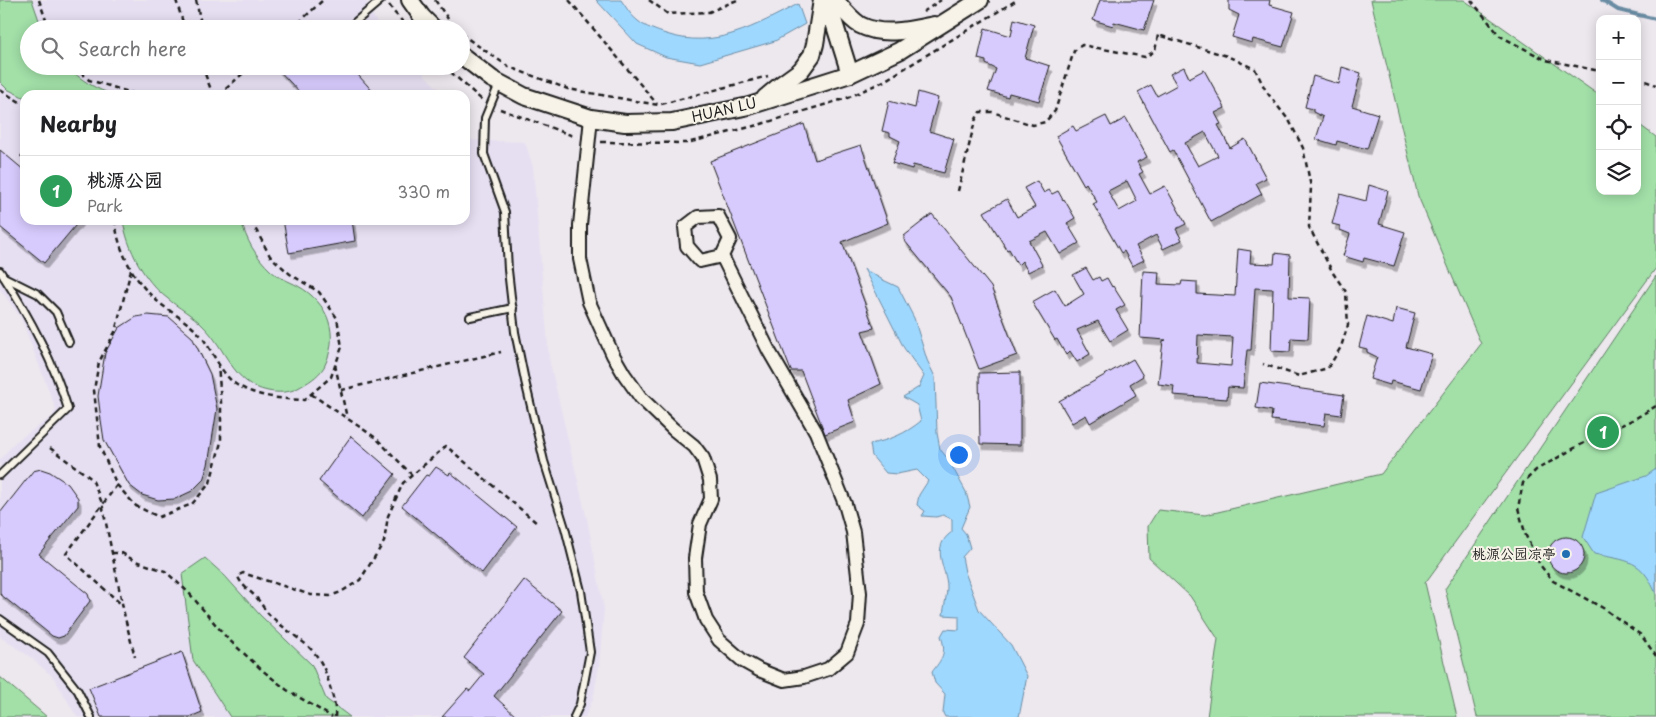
<!DOCTYPE html>
<html lang="en">
<head>
<meta charset="utf-8">
<style>
	body { margin:0; font-family:"Playpen Sans","LXGW WenKai TC",sans-serif; background:#f6f6f6; color:#202124 }
	.controls { position:absolute; right:15px; top:15px; display:grid; overflow:hidden; border-radius:10px; box-shadow:0 2px 12px #0003 }
	.controls button { width:45px; height:45px; display:grid; place-items:center; padding:0; border:0; border-bottom:1px solid #e0e0e0; background:#fff; color:#202124; font:25px sans-serif }
	.you { position:absolute; left:958px; top:454px; width:18px; height:18px; margin:-12px; border:4px solid #fff; border-radius:50%; background:#1a73e8; box-shadow:0 0 0 8px #1a73e833 }
	.badge { display:grid; place-items:center; width:32px; height:32px; border-radius:50%; background:#0b8043; color:#fff; font-size:16px; font-weight:700 }
	.pin { position:absolute; translate:-50% -50%; border:2px solid #fff; box-shadow:0 1px 5px #0006 }
	.list { margin:0; padding:0; list-style:none }
	h2 { display:flex; justify-content:space-between; align-items:center; height:65px; margin:0; padding:0 20px; font-size:21px }
	h2 small { font-size:16px; font-weight:400; color:#757577 }
	.list li { display:grid; grid-template-columns:32px 1fr auto; gap:15px; align-items:center; box-sizing:border-box; height:70px; padding:0 20px; border-top:1px solid #e0e0e0 }
	.list b { display:block; font-size:19px; white-space:nowrap }
	.list p { margin:0; font-size:16px; white-space:nowrap; color:#757577 }
	.list em { font-size:16px; font-style:normal; color:#757577 }
	.icon { flex:none; width:28px; height:28px; fill:none; stroke:currentColor; stroke-width:2; stroke-linecap:round; stroke-linejoin:round }
	.map { position:relative; flex:none; width:1656px; height:717px; overflow:hidden }
	.search { position:absolute; background:#fff; box-shadow:0 2px 12px #0003; left:20px; top:20px; width:450px; height:55px; display:flex; align-items:center; gap:12px; box-sizing:border-box; padding:0 18px; border-radius:28px; color:#757577; font-size:19px }
	.panel { position:absolute; background:#fff; box-shadow:0 2px 12px #0003; left:20px; top:90px; width:450px; height:135px; border-radius:15px }
	.map>svg:first-child { display:block }
	.built { fill:#e6dff2 }
	.green { fill:#a2e0a8; stroke:#5f7e62 }
	.water { fill:#9fd8ff; stroke:#6b8da4 }
	.lines { fill:none; stroke-linecap:round; stroke-linejoin:round }
	.stream { stroke:#6b8da4; stroke-width:4 }
	.building { fill:#d7cbfd; stroke:#1c1c1c; fill-rule:evenodd; filter:url(#shadow) }
	.service-casing { stroke:#1c1c1c; stroke-width:10 }
	.minor-casing { stroke:#1c1c1c; stroke-width:16 }
	.tertiary-casing { stroke:#1c1c1c; stroke-width:20 }
	.path { stroke:#1c1c1c; stroke-width:2.5; stroke-dasharray:5 4; stroke-linecap:butt }
	.service { stroke:#f7f3e8; stroke-width:6 }
	.minor { stroke:#f7f3e8; stroke-width:12 }
	.tertiary { stroke:#f7f3e8; stroke-width:16 }
	.poi-dot { fill:#1f6fb2; stroke:#f7f3e8; stroke-width:2 }
	.labels { text-anchor:middle; stroke-width:4; stroke-linejoin:round; paint-order:stroke }
	.street-label { font-size:14px; fill:#1c1c1c; stroke:#f7f3e8 }
	.poi-label { font-size:14px; fill:#1c1c1c; stroke:#f7f3e8; text-anchor:end }
</style>
</head>
<body>
<div class="map">
<svg width="1656" height="717" viewBox="0 0 1656 717">
	<defs>
		<filter id="shadow"><feDropShadow dx="3" dy="5.5" stdDeviation="0" flood-color="#0004"/></filter>
	</defs>
	<rect width="100%" height="100%" fill="#ede7ee"/>
	<filter id="ink" filterUnits="userSpaceOnUse"><feTurbulence type="fractalNoise" baseFrequency=".02" numOctaves="2"/><feDisplacementMap in="SourceGraphic" scale="10" xChannelSelector="R" yChannelSelector="G"/><feConvolveMatrix kernelMatrix="1 2 1 2 8 2 1 2 1" color-interpolation-filters="sRGB"/></filter>
	<g filter="url(#ink)">
		<polygon class="built" points="0,0 365,0 380,29 29,29 29,66 416,66 444,95 25,95 25,220 465,220 465,140 525,142 533,167 549,359 588,524 604,609 599,666 593,699 585,717 77,717 54,678 32,658 0,637 0,460 15,442 52,417 56,409 21,318 0,289"/>
		<g class="green">
			<path d="M0,0H32L42,29H29V66H67C80,80 97,90 115,95H25V98L7,89L0,82Z"/>
			<polygon points="1371,0 1464,0 1600,96 1600,191 1637,191 1637,123 1656,137 1656,268 1425,583 1457,717 1207,717 1218,639 1190,596 1149,558 1148,526 1158,510 1205,515 1381,474 1481,344 1418,196"/>
			<path d="M123,220H241C246,240 256,257 271,271C279,278 289,281 298,286C329,303 340,335 324,367C318,377 307,383 298,388C289,393 278,393 268,391C232,384 227,349 203,326C193,315 178,308 167,298C144,281 127,248 123,220Z"/>
			<polygon points="1656,276 1656,717 1477,717 1445,589"/>
			<polygon points="205,558 225,576 260,615 312,665 326,699 350,717 230,717 193,660 182,574"/>
			<polygon points="0,677 47,717 0,717"/>
		</g>
		<g class="water">
			<path d="M596,0H621C626,7 631,16 638,21C645,27 657,31 666,34C715,50 755,26 798,4L805,24L775,41L700,63L666,57L637,44Z"/>
			<path d="M864,269L883,280L898,287L914,318L927,360L935,377L937,433L940,449L948,459L966,492L970,507L961,528L966,534L970,548L962,557L965,572L979,610L1011,645L1027,676L1019,717H945L943,713L945,694L935,683L932,672C942,659 947,653 941,636L945,629L959,630V616L943,615C944,606 947,596 947,587C947,568 929,548 952,532V519L943,515L936,517L922,516L925,511L917,505L919,495L928,481L917,470L897,474L886,473L872,456L870,444C890,440 905,434 921,421L917,405L903,397L919,387L924,376L904,348Z"/>
			<path d="M1656,469V594C1642,559 1628,561 1594,554L1583,537L1596,493L1646,476Z"/>
		</g>
		<g class="lines">
			<polyline class="stream" points="1602,0 1618,10 1656,19"/>
		</g>
		<g class="building">
			<polygon points="1100,0 1154,0 1144,30 1114,22 1113,26 1093,20"/>
			<polygon points="1229,0 1270,0 1269,5 1294,12 1283,47 1253,39 1252,43 1232,37 1239,15 1229,10"/>
			<polygon points="1014,19 1034,25 1025,58 1050,66 1039,101 1009,93 1008,97 988,91 996,69 986,64 986,61 978,59 985,28 1011,36"/>
			<polygon points="275,66 350,66 376,95 302,95"/>
			<path d="M1184,67L1189,78L1204,70L1225,108L1215,113L1221,124L1218,125L1230,148L1245,139L1266,178L1256,183L1262,194L1211,222L1173,150L1170,152L1138,92L1151,85L1157,96L1177,85L1170,74ZM1205,132L1218,156L1198,166L1185,143Z"/>
			<polygon points="1342,67 1361,73 1352,106 1378,114 1367,149 1337,141 1336,145 1316,139 1323,117 1313,112 1313,109 1305,107 1313,76 1339,84"/>
			<polygon points="918,92 938,98 929,131 954,139 944,173 913,165 912,169 892,163 900,141 890,136 890,133 882,131 889,101 915,108"/>
			<path d="M1106,116L1111,126L1126,118L1147,157L1137,162L1143,172L1139,174L1150,194L1165,186L1186,224L1176,229L1182,240L1163,249L1156,235L1136,246L1144,260L1132,266L1124,251L1121,253L1093,204L1097,202L1086,183L1084,185L1056,136L1073,126L1076,131ZM1127,181L1137,201L1119,211L1108,191Z"/>
			<polygon points="804,124 815,160 861,145 888,223 842,242 874,328 862,331 881,384 848,400 855,422 825,434 801,371 791,371 710,161"/>
			<polygon points="0,150 25,171 25,220 80,220 44,263 0,227"/>
			<polygon points="1037,181 1044,193 1049,190 1052,194 1058,191 1063,200 1064,199 1075,218 1067,223 1079,243 1060,254 1047,232 1029,241 1042,265 1028,272 1022,261 1018,265 1009,249 1007,250 984,212 1007,199 1017,217 1035,207 1024,188"/>
			<polygon points="1369,185 1388,191 1379,224 1405,232 1394,266 1364,258 1363,262 1343,256 1350,234 1340,230 1340,226 1332,224 1340,194 1366,201"/>
			<polygon points="932,214 991,287 1017,355 979,369 951,297 904,240 904,236"/>
			<polygon points="283,220 352,220 355,241 289,253"/>
			<path d="M1238,249L1251,251L1250,263L1274,264L1275,253L1290,255L1289,297L1310,298L1308,339L1291,338L1290,352L1271,351L1273,289L1255,288L1251,350H1247L1243,388L1228,387L1227,399L1173,395L1174,386L1158,384L1163,341L1166,340L1140,338L1143,271L1159,272L1158,284L1181,285L1182,281L1197,282V294L1235,296ZM1198,335L1233,337L1231,366L1197,363Z"/>
			<polygon points="1086,268 1093,280 1099,277 1101,281 1107,278 1112,287 1113,286 1125,305 1116,310 1128,330 1110,341 1098,321 1077,330 1090,354 1077,362 1070,351 1066,355 1057,339 1055,340 1032,302 1055,289 1065,306 1084,294 1073,275"/>
			<polygon points="1396,308 1415,313 1406,347 1432,354 1421,389 1391,381 1390,385 1370,379 1377,357 1367,352 1367,349 1359,347 1367,316 1393,324"/>
			<polygon points="148,315 169,317 192,337 210,374 217,409 208,465 203,480 192,491 175,499 158,500 142,495 129,485 104,440 101,420 98,396 105,353 119,328 136,317"/>
			<polygon points="1133,359 1143,376 1130,384 1136,395 1090,423 1086,415 1072,423 1059,401"/>
			<polygon points="1020,372 1020,445 980,444 979,373"/>
			<polygon points="1260,383 1344,395 1341,415 1326,413 1324,426 1271,420 1272,411 1256,408"/>
			<polygon points="351,436 395,474 362,518 319,481"/>
			<polygon points="436,467 449,475 450,472 517,527 482,573 402,506 426,475 429,476"/>
			<polygon points="41,469 50,472 68,484 78,498 78,506 39,554 88,594 90,601 64,636 58,638 52,636 0,594 0,513 33,471"/>
			<circle cx="1566" cy="555" r="18"/>
			<polygon points="524,580 562,611 494,696 517,717 442,717 467,689 470,691 484,674 464,658"/>
			<polygon points="182,652 202,712 190,717 101,717 89,688"/>
		</g>
		<g class="lines">
			<g class="service-casing">
				<g id="service">
					<polyline points="347,29 381,0"/>
					<polyline points="499,84 485,118 484,154 505,212 508,270 515,332 525,381 544,461 565,528 581,591 590,652 580,704 574,717"/>
					<path d="M0,271C28,314 53,360 68,409L0,475"/>
					<polyline points="4,277 38,294 56,312 69,342"/>
					<polyline points="470,317 513,308"/>
					<polyline points="0,619 48,653 78,691 91,717"/>
				</g>
			</g>
			<g class="minor-casing">
				<polyline id="minor" points="591,118 580,225 580,259 589,302 613,355 624,374 641,398 673,429 694,446 703,458 710,480 711,499 700,524 695,558 696,592 706,620 719,640 743,661 759,670 784,680 804,677 828,669 847,653 858,624 860,593 853,532 845,504 816,432 769,351 722,256 730,239 718,216 698,217 685,227 687,246 700,261 722,256"/>
			</g>
			<g class="tertiary-casing">
				<g id="tertiary">
					<polyline points="410,0 422,17 434,29"/>
					<polyline points="827,0 850,74"/>
					<path d="M835,0C842,8 850,19 860,25C883,37 910,30 934,25"/>
					<polyline points="461,55 492,79 524,96 591,118 625,123 672,122 749,106 850,74 899,51 980,0"/>
					<polyline points="765,98 783,83 801,70 812,55 815,44 822,0"/>
				</g>
			</g>
			<g class="path">
				<polyline points="39,0 49,29"/>
				<polyline points="176,0 185,29"/>
				<polyline points="196,0 202,29"/>
				<polyline points="435,0 455,29"/>
				<polyline points="569,0 657,104"/>
				<polyline points="649,0 668,14 709,12 737,0"/>
				<polyline points="1471,0 1500,36 1546,60 1600,71"/>
				<polyline points="389,5 394,12 409,29"/>
				<polyline points="923,12 941,0"/>
				<polyline points="292,29 323,0"/>
				<polyline points="461,34 509,67 568,89 658,105 768,76"/>
				<polyline points="75,66 89,80 139,95"/>
				<polyline points="202,66 213,95"/>
				<polyline points="444,66 483,101"/>
				<polyline points="1637,78 1656,85"/>
				<polyline points="0,90 25,105"/>
				<polyline points="154,95 174,91 184,95"/>
				<polyline points="219,95 251,66"/>
				<polyline points="266,95 268,94 270,95"/>
				<polyline points="500,109 576,137"/>
				<polyline points="601,142 687,143 758,125 847,98 884,81 1017,0"/>
				<polyline points="21,157 25,152"/>
				<polyline points="958,191 975,121 980,112 992,112 1033,125 1045,122 1055,111 1074,51 1082,45 1145,57 1155,51 1158,35 1227,56 1255,69 1266,91 1290,122 1303,148 1311,187 1309,227 1333,273 1346,292 1348,325 1341,347 1328,368 1299,376 1263,364"/>
				<path d="M115,220C118,252 136,285 162,305C175,315 190,323 201,336C212,349 221,375 237,385C258,397 280,399 304,400L331,377L342,347L337,318L319,292L290,274L270,256L255,228L254,220"/>
				<polyline points="131,270 115,332 99,362 94,390 100,447 117,485 136,506 159,517 192,504 210,483 221,442 221,402 218,364"/>
				<polyline points="335,365 347,418"/>
				<polyline points="341,390 501,352"/>
				<polyline points="311,394 376,438 412,475"/>
				<polyline points="1656,406 1636,418 1580,445 1536,470 1523,483 1518,508 1526,536 1540,565 1553,581 1603,608 1641,635 1656,656"/>
				<polyline points="50,448 92,479 102,503 125,618 135,657"/>
				<polyline points="117,485 66,554 121,604"/>
				<polyline points="112,553 122,553 135,561 165,571 189,593 227,638 262,670 287,690 332,717"/>
				<path d="M335,717C336,707 333,697 330,687C319,644 302,645 273,618C266,613 262,604 256,597C250,591 242,586 238,577L239,575L243,573L311,595L330,596L341,592L360,580L384,542L388,516L403,483L446,446L537,523"/>
			</g>
			<use href="#service" class="service"/>
			<use href="#minor" class="minor"/>
			<use href="#tertiary" class="tertiary"/>
		</g>
	</g>
	<circle class="poi-dot" cx="1566" cy="554" r="5"/>
	<g class="labels">
		<g class="street-label">
			<text transform="translate(724 110) rotate(-13)" y="5">HUAN LU</text>
		</g>
		<g class="poi-label">
			<text x="1556" y="559">桃源公园凉亭</text>
		</g>
	</g>
</svg>
<div class="controls">
<button>+</button>
<button>−</button>
<button><svg class="icon" aria-label="locate" viewBox="0 0 24 24"><circle cx="12" cy="12" r="6"/><path d="M12 2v4M12 18v4M2 12h4M18 12h4"/></svg></button>
<button><svg class="icon" aria-label="layers" viewBox="0 0 24 24"><path d="M12 4l9 5-9 5-9-5zM3 14l9 5 9-5"/></svg></button>
</div>
<div class="you"></div>
<div class="pin badge" style="left:1603px;top:432px;background:#2e9e5b">1</div>
<div class="search"><svg class="icon" aria-label="search" viewBox="0 0 24 24"><circle cx="10" cy="10" r="6"/><path d="M15 15l6 6"/></svg>Search here</div>
<section class="panel">
<h2>Nearby<small></small></h2>
<ul class="list">
<li><span class="badge" style="background:#2e9e5b">1</span><div><b>桃源公园</b><p>Park</p></div><em>330 m</em></li>
</ul>
</section>
</div>
</body>
</html>
